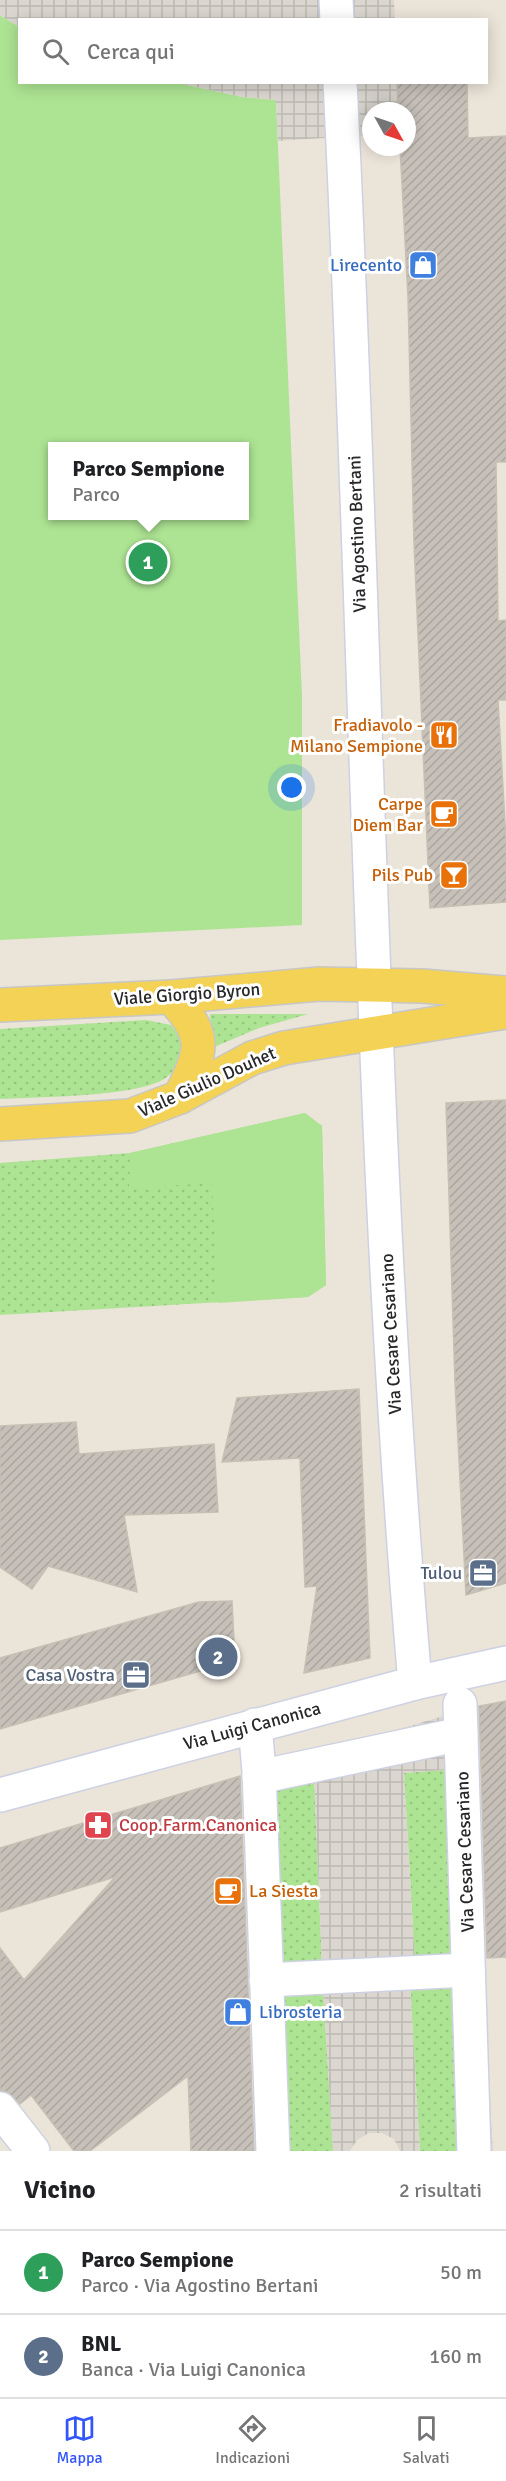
<!DOCTYPE html>
<html lang="it">
<head>
<meta charset="utf-8">
<style>
	body { margin:0; font-family:Signika,sans-serif; background:#f2f2f2; color:#202124 }
	.compass { position:absolute; left:362px; top:102px; width:54px; height:54px; border-radius:50%; background:#fff; box-shadow:0 3px 15px #0003; rotate:130deg }
	.you { position:absolute; left:292px; top:788px; width:21px; height:21px; margin:-15px; border:4px solid #fff; border-radius:50%; background:#1a73e8; box-shadow:0 0 0 9px #1a73e833 }
	.badge { display:grid; place-items:center; width:39px; height:39px; border-radius:50%; background:#3355fe; color:#fff; font-size:20px; font-weight:700 }
	.pin { position:absolute; translate:-50% -50%; border:3px solid #fff; box-shadow:0 2px 6px #0006 }
	.popup { position:absolute; left:48px; top:442px; width:201px; height:78px; box-sizing:border-box; display:grid; place-content:center; border-radius:0px; background:#fff; filter:drop-shadow(0 2px 4px #0005); font-size:20px; white-space:nowrap; color:#757577 }
	.popup b { font-size:22px; color:#202124 }
	.popup::after { content:''; position:absolute; left:50%; top:100%; margin-left:-12px; border:12px solid transparent; border-top-color:#fff }
	.list { margin:0; padding:0; list-style:none }
	h2 { display:flex; justify-content:space-between; align-items:center; height:78px; margin:0; padding:0 24px; font-size:26px }
	h2 small { font-size:20px; font-weight:400; color:#757577 }
	.list li { display:grid; grid-template-columns:39px 1fr auto; gap:18px; align-items:center; box-sizing:border-box; height:84px; padding:0 24px; border-top:2px solid #e0e0e0 }
	.list b { display:block; font-size:22px; white-space:nowrap }
	.list p { margin:0; font-size:20px; white-space:nowrap; color:#757577 }
	.list em { font-size:20px; font-style:normal; color:#757577 }
	.icon { flex:none; width:33px; height:33px; fill:none; stroke:currentColor; stroke-width:2; stroke-linecap:round; stroke-linejoin:round }
	.map { position:relative; flex:none; width:506px; height:2151px; overflow:hidden }
	.search { position:absolute; background:#fff; box-shadow:0 3px 15px #0003; left:18px; right:18px; top:18px; height:66px; display:flex; align-items:center; gap:15px; box-sizing:border-box; padding:0 21px; border-radius:0px; color:#757577; font-size:22px }
	.sheet { height:246px; background:#fff }
	nav { display:flex; justify-content:space-around; align-items:center; box-sizing:border-box; height:84px; border-top:2px solid #e0e0e0; background:#fff; font-size:16px; color:#757577 }
	nav a { display:grid; justify-items:center; gap:3px }
	nav .on { color:#3355fe }
	.map>svg:first-child { display:block }
	.grass { fill:url(#grass-dots) }
	.park { fill:#ade493; fill-rule:evenodd }
	.plaza { fill:url(#plaza-grid); fill-rule:evenodd }
	.building { fill:url(#building-hatch); stroke:#c6c0b3; stroke-width:1.5 }
	.lines { fill:none; stroke-linecap:round; stroke-linejoin:round }
	.minor-casing { stroke:#ced1e2; stroke-width:36 }
	.major-casing { stroke:#c7c7c7; stroke-width:36 }
	.minor { stroke:#fff; stroke-width:33 }
	.major { stroke:#f3d256; stroke-width:33 }
	.labels { text-anchor:middle; stroke-width:6; stroke-linejoin:round; paint-order:stroke }
	.shop-label { font-size:18px; fill:#366cbe; stroke:#fff; text-anchor:end }
	.street-label { font-size:18px; fill:#282828; stroke:#fff }
	.food-label { font-size:18px; fill:#c56008; stroke:#fff; text-anchor:end }
	.service-label { font-size:18px; fill:#4e5e75; stroke:#fff; text-anchor:end }
	.health-label { font-size:18px; fill:#be3a42; stroke:#fff; text-anchor:start }
</style>
</head>
<body>
<div class="map">
<svg width="506" height="2151" viewBox="0 0 506 2151">
	<defs>
		<pattern id="grass-dots" width="8" height="8" patternUnits="userSpaceOnUse" patternTransform="scale(1.5)"><rect width="8" height="8" fill="#ade493"/><path d="M2 2h.1M6 6h.1" fill="none" stroke="#95c47f" stroke-width="1.8" stroke-linecap="round"/></pattern>
		<pattern id="plaza-grid" width="8" height="8" patternUnits="userSpaceOnUse" patternTransform="scale(1.5)"><rect width="8" height="8" fill="#dbd7d0"/><path d="M0 4h8M4 0v8" fill="none" stroke="#bcb9b3"/></pattern>
		<pattern id="building-hatch" width="6" height="6" patternUnits="userSpaceOnUse" patternTransform="scale(1.5)"><rect width="6" height="6" fill="#c6c0b9"/><path d="M-1 1l2-2M0 6l6-6M5 7l2-2" fill="none" stroke="#aaa59f"/></pattern>
	</defs>
	<rect width="100%" height="100%" fill="#ebe4d9"/>
	<g class="grass">
		<polygon points="210,1014 308,1014 259,1028 212,1048"/>
		<path d="M146,1020L171,1025C178,1034 182,1041 181,1054C180,1065 173,1073 164,1079C135,1097 37,1097 0,1099V1029Z"/>
		<polygon points="305,1113 322,1126 326,1285 308,1297 0,1315 0,1163 130,1153"/>
		<polygon points="446,1770 453,1960 415,1962 404,1773"/>
		<polygon points="314,1777 322,1965 278,1967 271,1779"/>
		<polygon points="410,1983 452,1983 457,2151 420,2151"/>
		<polygon points="323,1988 333,2151 286,2151 278,1991"/>
	</g>
	<g class="park">
		<path d="M0,15L19,27L20,82L178,83L242,97L276,100L302,696V925L0,940ZM52,446H244V516H52Z"/>
		<polygon points="305,1113 322,1126 326,1285 308,1297 218,1303 212,1183 129,1188 130,1153"/>
	</g>
	<g class="plaza">
		<polygon points="0,0 394,0 395,19 20,20 19,27 0,15"/>
		<polygon points="178,83 397,83 398,111 371,111 371,135 278,141 276,100 242,97"/>
		<path d="M460,1711L484,2006L493,2151H457L452,1983H410L420,2151H400L394,2139L382,2133H369L357,2140L350,2151H333L323,1988L278,1991L243,1776ZM445,1770L452,1960L415,1962L404,1773ZM314,1777L322,1965L278,1967L272,1779Z"/>
	</g>
	<g class="building">
		<polygon points="397,82 467,82 468,138 506,136 506,462 496,462 498,621 506,620 506,700 498,700 506,841 506,902 430,908 414,543 408,296 400,147 407,147 407,111 398,111"/>
		<polygon points="506,1100 506,1583 466,1595 455,1382 446,1103"/>
		<polygon points="359,1389 370,1658 304,1673 317,1586 305,1587 300,1458 222,1462 237,1398"/>
		<polygon points="76,1422 79,1454 214,1444 218,1512 124,1515 137,1592 48,1566 32,1589 0,1567 0,1426"/>
		<polygon points="232,1601 235,1661 0,1729 0,1658 199,1602"/>
		<polygon points="506,1701 506,1957 487,1958 479,1706"/>
		<polygon points="240,1776 254,2151 191,2151 188,2076 90,2151 74,2151 31,2095 20,2104 7,2092 0,2091 0,1948 24,1980 115,1877 0,1912 0,1848"/>
	</g>
	<g class="lines">
		<g class="minor-casing">
			<g id="minor">
				<polyline points="336,0 337,20"/>
				<path d="M340,82C367,616 369,1151 415,1683"/>
				<polyline points="460,1704 474,2151"/>
				<polyline points="255,1725 259,1771 273,2151"/>
				<polyline points="259,1777 461,1734"/>
				<polyline points="0,1795 415,1683 506,1663"/>
				<polyline points="266,1980 468,1970"/>
				<polyline points="0,2109 33,2151"/>
			</g>
		</g>
		<g class="major-casing">
			<g id="major">
				<path d="M171,997C209,1036 202,1052 180,1097"/>
				<polyline points="0,1005 171,997 319,984 422,986 506,993"/>
				<polyline points="0,1124 130,1116 180,1097 252,1058 284,1048 506,1012"/>
			</g>
		</g>
		<use href="#minor" class="minor"/>
		<use href="#major" class="major"/>
	</g>
	<defs>
		<g id="shop-square" transform="scale(1.5)"><rect x="-9" y="-9" width="18" height="18" rx="4" fill="#3f7fe0" stroke="#fff"/><path d="M-5-2.5h2.3a2.7 3.5 0 0 1 5.4 0H5L5.5 6h-11ZM-1.5-2.5h3a1.5 2.3 0 0 0-3 0Z" fill="#fff"/></g>
		<g id="restaurant-square" transform="scale(1.5)"><rect x="-9" y="-9" width="18" height="18" rx="4" fill="#e8710a" stroke="#fff"/><path d="M-5-6h1v4h1v-4h1v4h1v-4h1v5L-1.5 .5V6h-2V.5L-5-1ZM5-6V6H3V1.5H1.5Q1.5-4 5-6Z" fill="#fff"/></g>
		<g id="cafe-square" transform="scale(1.5)"><rect x="-9" y="-9" width="18" height="18" rx="4" fill="#e8710a" stroke="#fff"/><path d="M-5.5-4.5H6V0H3Q3 3.5 0 3.5H-2.5Q-5.5 3.5-5.5 0ZM3-3.2v2h1.7v-2ZM-6 4.5H4V6H-6Z" fill="#fff"/></g>
		<g id="bar-square" transform="scale(1.5)"><rect x="-9" y="-9" width="18" height="18" rx="4" fill="#e8710a" stroke="#fff"/><path d="M-6-5H6L.8 .8V4.5H3.5V6h-7V4.5H-.8V.8Z" fill="#fff"/></g>
		<g id="office-square" transform="scale(1.5)"><rect x="-9" y="-9" width="18" height="18" rx="4" fill="#5c6f8a" stroke="#fff"/><path d="M-6-3h4V-5.5h4V-3h4V5H-6ZM-1-4.5V-3h2v-1.5ZM-6 0V1H6V0Z" fill="#fff"/></g>
		<g id="pharmacy-square" transform="scale(1.5)"><rect x="-9" y="-9" width="18" height="18" rx="4" fill="#e0444e" stroke="#fff"/><path d="M-2-6h4v4h4v4h-4v4h-4v-4h-4v-4h4Z" fill="#fff"/></g>
	</defs>
	<g fill-rule="evenodd">
		<use href="#shop-square" x="423" y="265"/>
		<use href="#restaurant-square" x="444" y="735"/>
		<use href="#cafe-square" x="444" y="814"/>
		<use href="#bar-square" x="454" y="875"/>
		<use href="#office-square" x="483" y="1573"/>
		<use href="#office-square" x="136" y="1675"/>
		<use href="#pharmacy-square" x="98" y="1825"/>
		<use href="#cafe-square" x="228" y="1891"/>
		<use href="#shop-square" x="238" y="2012"/>
	</g>
	<g class="labels">
		<g class="shop-label">
			<text x="402" y="271">Lirecento</text>
			<text x="259" y="2018" text-anchor="start">Librosteria</text>
		</g>
		<g class="street-label">
			<text transform="translate(357 534) rotate(-92)" y="6">Via Agostino Bertani</text>
			<text transform="translate(187 994) rotate(-4)" y="6">Viale Giorgio Byron</text>
			<text transform="translate(207 1082) rotate(-24)" y="6">Viale Giulio Douhet</text>
			<text transform="translate(391 1334) rotate(-93)" y="6">Via Cesare Cesariano</text>
			<text transform="translate(252 1726) rotate(-15)" y="6">Via Luigi Canonica</text>
			<text transform="translate(465 1852) rotate(-92)" y="6">Via Cesare Cesariano</text>
		</g>
		<g class="food-label">
			<text x="423" y="731">Fradiavolo -<tspan x="423" dy="21">Milano Sempione</tspan></text>
			<text x="423" y="810">Carpe<tspan x="423" dy="21">Diem Bar</tspan></text>
			<text x="433" y="881">Pils Pub</text>
			<text x="249" y="1897" text-anchor="start">La Siesta</text>
		</g>
		<g class="service-label">
			<text x="462" y="1579">Tulou</text>
			<text x="115" y="1681">Casa Vostra</text>
		</g>
		<g class="health-label">
			<text x="119" y="1831">Coop.Farm.Canonica</text>
		</g>
	</g>
</svg>
<svg class="compass" viewBox="-18 -18 36 36"><path d="M0-13l5 13h-10z" fill="#e53935"/><path d="M0 13l5-13h-10z" fill="#757577"/></svg>
<div class="you"></div>
<div class="pin badge" style="left:148px;top:562px;background:#2e9e5b">1</div>
<div class="popup"><b>Parco Sempione</b>Parco</div>
<div class="pin badge" style="left:218px;top:1657px;background:#5c6f8a">2</div>
<div class="search"><svg class="icon" aria-label="search" viewBox="0 0 24 24"><circle cx="10" cy="10" r="6"/><path d="M15 15l6 6"/></svg>Cerca qui</div>
</div>
<section class="sheet">
<h2>Vicino<small>2 risultati</small></h2>
<ul class="list">
<li><span class="badge" style="background:#2e9e5b">1</span><div><b>Parco Sempione</b><p>Parco · Via Agostino Bertani</p></div><em>50 m</em></li>
<li><span class="badge" style="background:#5c6f8a">2</span><div><b>BNL</b><p>Banca · Via Luigi Canonica</p></div><em>160 m</em></li>
</ul>
</section>
<nav>
<a class="on"><svg class="icon" aria-label="map" viewBox="0 0 24 24"><path d="M3 6l6-2 6 2 6-2v14l-6 2-6-2-6 2zM9 4v14M15 6v14"/></svg>Mappa</a>
<a><svg class="icon" aria-label="directions" viewBox="0 0 24 24"><path d="M12 3l9 9-9 9-9-9zM9 14v-3h6M13 9l2 2-2 2"/></svg>Indicazioni</a>
<a><svg class="icon" aria-label="saved" viewBox="0 0 24 24"><path d="M7 4h10v16l-5-4-5 4z"/></svg>Salvati</a>
</nav>
</body>
</html>
